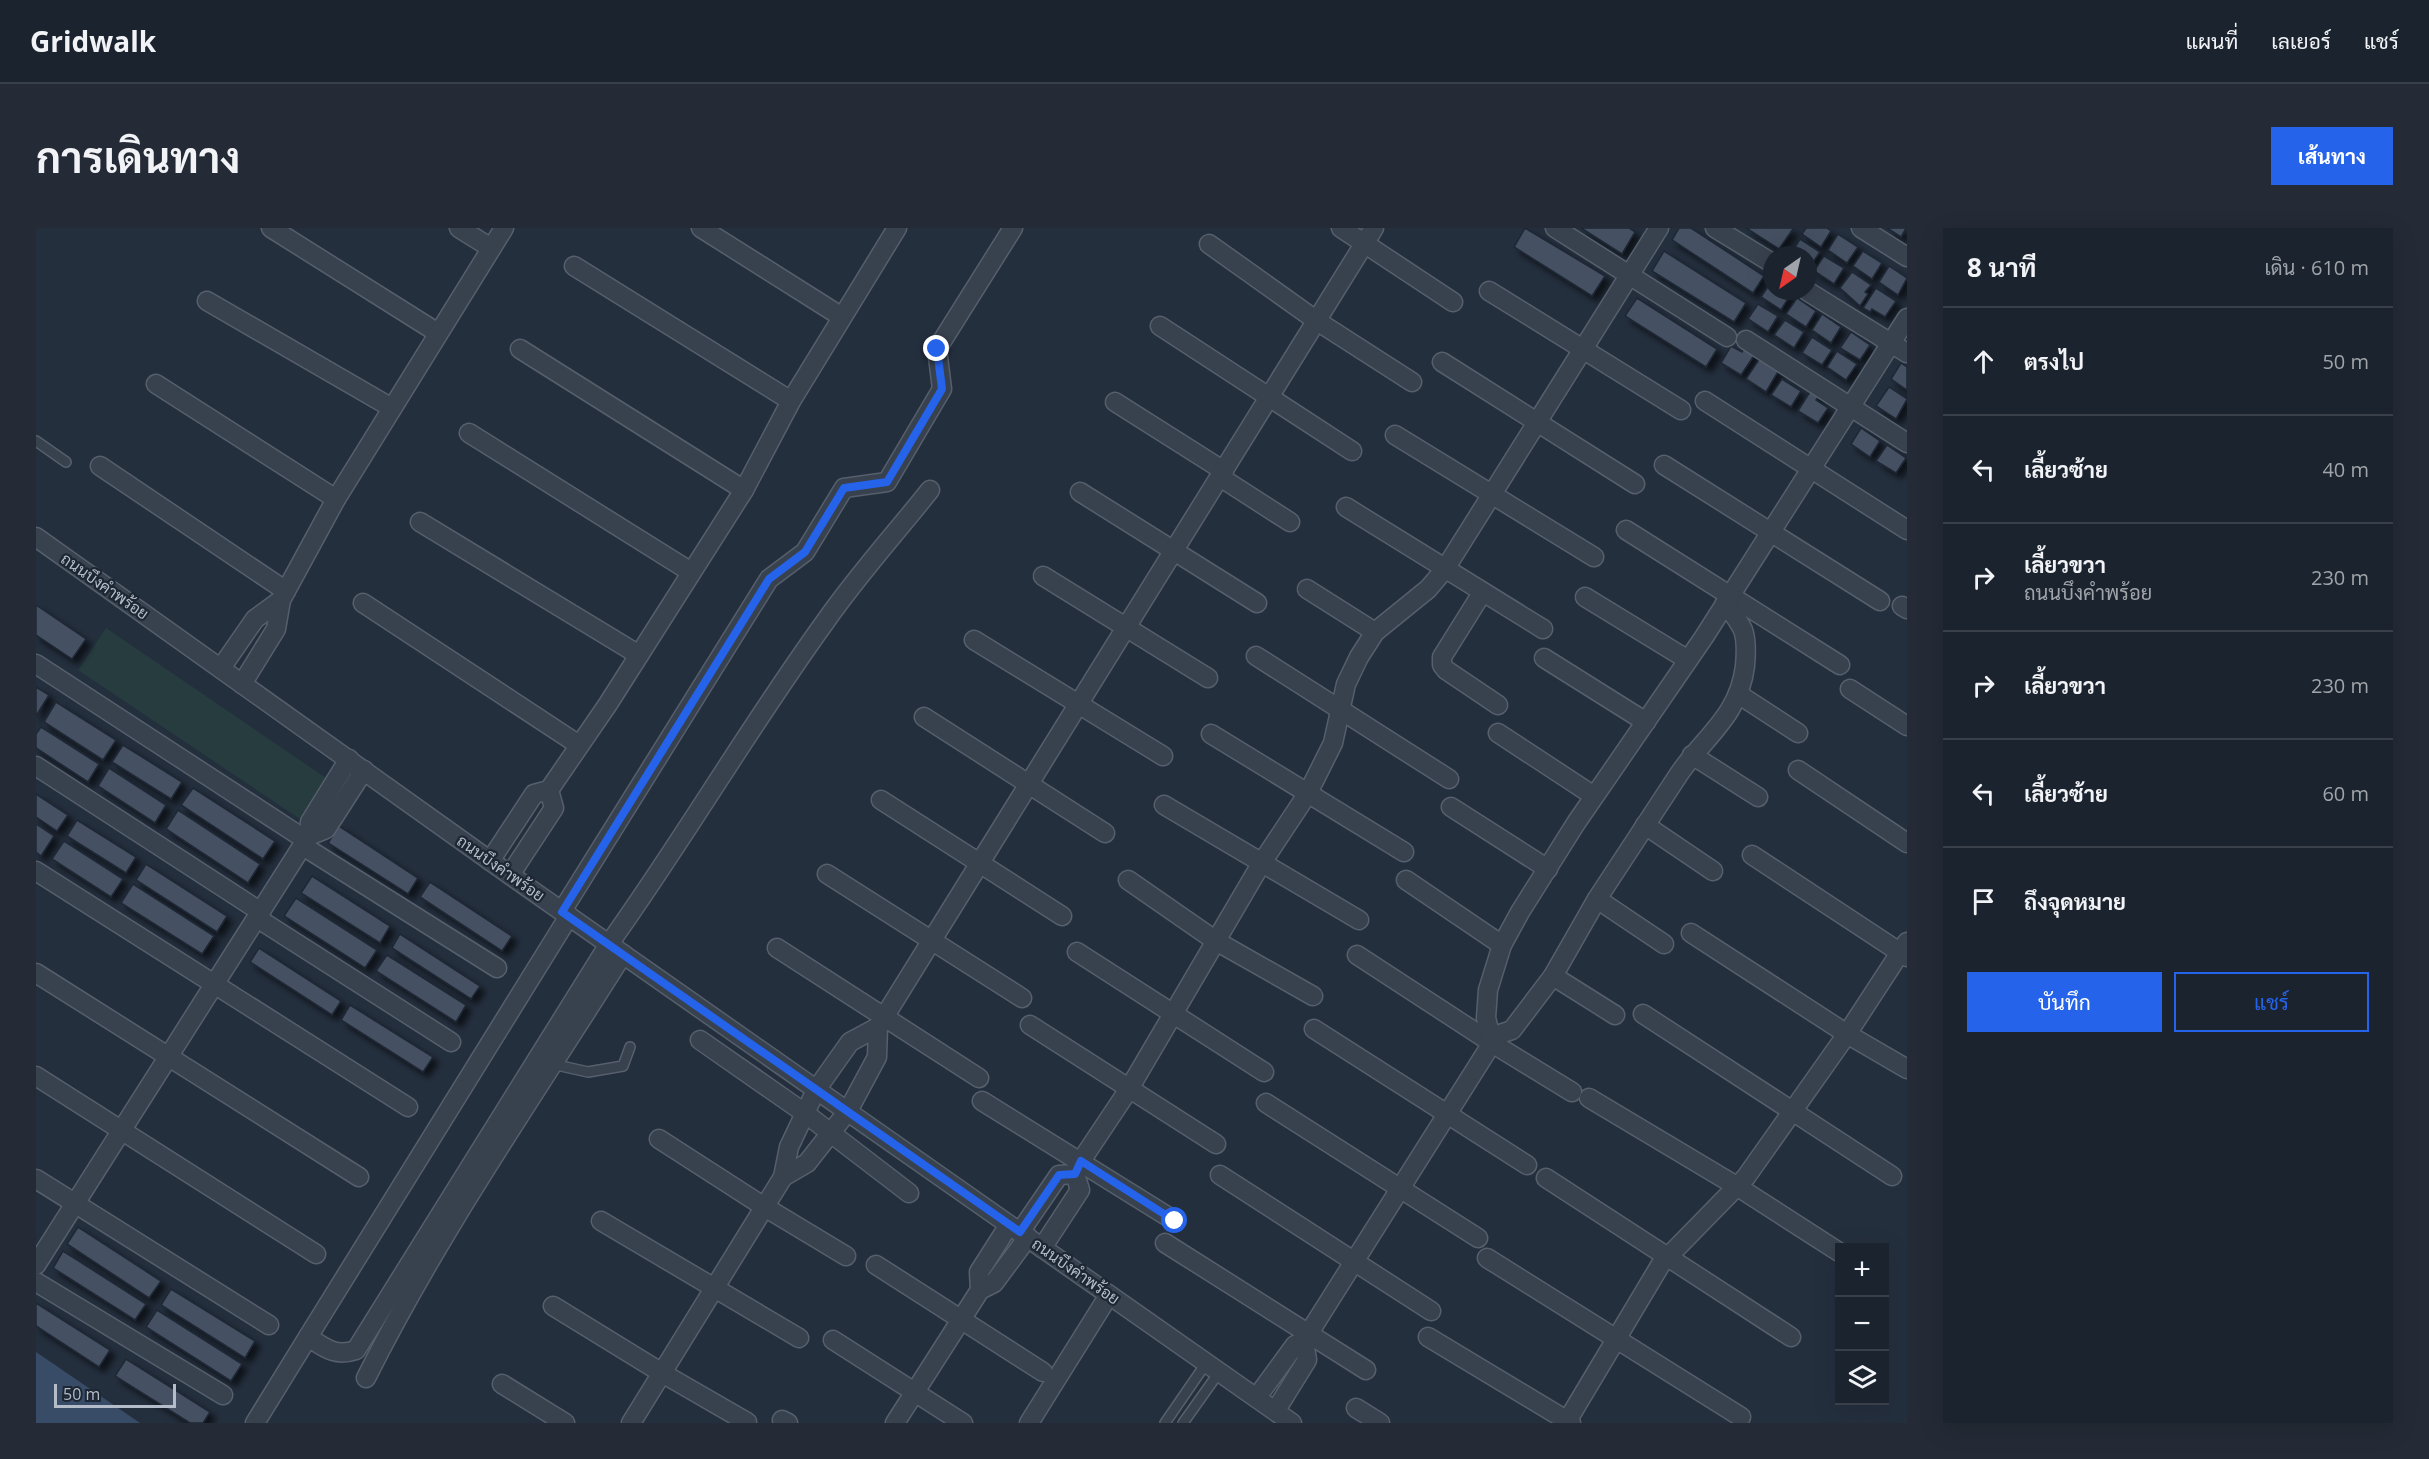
<!DOCTYPE html>
<html lang="th">
<head>
<meta charset="utf-8">
<style>
	body { margin:0; font-family:"Open Sans",Sarabun,sans-serif; background:#242b36; color:#f1f3f6 }
	.controls { position:absolute; right:18px; bottom:18px; display:grid; overflow:hidden; border-radius:0px; box-shadow:0 6px 24px #0002 }
	.controls button { width:54px; height:54px; display:grid; place-items:center; padding:0; border:0; border-bottom:2px solid #39404a; background:#1b232e; color:#f1f3f6; font:30px sans-serif }
	.compass { position:absolute; left:1727px; top:18px; width:54px; height:54px; border-radius:50%; background:#1b232e; box-shadow:0 6px 24px #0002; rotate:214deg }
	.scale { position:absolute; left:18px; bottom:15px; width:122px; box-sizing:border-box; padding-left:6px; border:3px solid #b4bcc9; border-top:0; font-size:16px; line-height:21px; white-space:nowrap; color:#b4bcc9; -webkit-text-stroke:4px #1d2633; paint-order:stroke }
	.stop { position:absolute; width:18px; height:18px; margin:-14px; border:4px solid #2563eb; border-radius:50%; background:#fff }
	.stop.end { background:#2563eb; border-color:#fff; box-shadow:0 2px 6px #0008 }
	.list { margin:0; padding:0; list-style:none }
	h2 { display:flex; justify-content:space-between; align-items:center; height:78px; margin:0; padding:0 24px; font-size:26px }
	h2 small { font-size:20px; font-weight:400; color:#a0a4aa }
	.list li { display:grid; grid-template-columns:39px 1fr auto; gap:18px; align-items:center; box-sizing:border-box; height:108px; padding:0 24px; border-top:2px solid #39404a }
	.list b { display:block; font-size:22px; white-space:nowrap }
	.list p { margin:0; font-size:20px; white-space:nowrap; color:#a0a4aa }
	.list em { font-size:20px; font-style:normal; color:#a0a4aa }
	.actions { display:flex; gap:12px; padding:18px 24px }
	.actions a { flex:1; padding:14px 0; border:2px solid #2563eb; border-radius:0px; text-align:center; font-size:21px; color:#2563eb }
	.actions .main { background:#2563eb; color:#fff }
	.icon { flex:none; width:33px; height:33px; fill:none; stroke:currentColor; stroke-width:2; stroke-linecap:round; stroke-linejoin:round }
	.map { position:relative; flex:none; width:1871px; height:1195px; overflow:hidden; border-radius:0px }
	header { display:flex; align-items:center; gap:36px; box-sizing:border-box; height:84px; padding:0 30px; background:#1b232e; border-bottom:2px solid #39404a }
	header strong { font-size:28px }
	nav { display:flex; gap:33px; margin-inline-start:auto; font-size:21px }
	.intro { display:flex; align-items:center; justify-content:space-between; box-sizing:border-box; height:144px; padding:0 36px }
	h1 { margin:0; font-size:42px }
	.button { padding:15px 27px; border-radius:0px; background:#2563eb; color:#fff; font-size:21px; font-weight:700 }
	main { display:flex; gap:36px; padding:0 36px }
	aside { flex:1; background:#1b232e; border-radius:0px; box-shadow:0 6px 24px #0002 }
	.map>svg:first-child { display:block }
	.green { fill:#263c3f }
	.water { fill:#394c67 }
	.building { fill:#455162; stroke:#1f2835; stroke-width:1.5; filter:url(#shadow) }
	.lines { fill:none; stroke-linecap:round; stroke-linejoin:round }
	.lane-casing { stroke:#565f6c; stroke-width:12 }
	.street-casing { stroke:#565f6c; stroke-width:21 }
	.lane { stroke:#38414e; stroke-width:9 }
	.street { stroke:#38414e; stroke-width:18 }
	.route { stroke:#2563eb; stroke-width:8 }
	.labels { text-anchor:middle; stroke-width:4.5; stroke-linejoin:round; paint-order:stroke }
	.street-label { font-size:16px; fill:#b4bcc9; stroke:#1d2633 }
</style>
</head>
<body>
<header>
<strong>Gridwalk</strong>
<nav><a>แผนที่</a><a>เลเยอร์</a><a>แชร์</a></nav>
</header>
<div class="intro"><h1>การเดินทาง</h1><a class="button">เส้นทาง</a></div>
<main>
<div class="map">
<svg width="1871" height="1195" viewBox="0 0 1871 1195">
	<defs>
		<filter id="shadow"><feDropShadow dx="5.5" dy="5.5" stdDeviation="3" flood-color="#0009"/></filter>
	</defs>
	<rect width="100%" height="100%" fill="#242f3e"/>
	<polygon class="green" points="70,400 290,550 264,591 42,442"/>
	<polygon class="water" points="0,1124 104,1195 0,1195"/>
	<g class="building">
		<polygon points="1489,0 1569,48 1556,68 1478,19"/>
		<polygon points="1545,0 1593,0 1599,4 1586,26"/>
		<polygon points="1643,0 1655,0 1728,48 1717,65 1636,12"/>
		<polygon points="1710,0 1756,0 1757,1 1743,21"/>
		<polygon points="1770,0 1791,0 1795,3 1785,19 1766,6"/>
		<polygon points="1851,0 1870,0 1865,9"/>
		<polygon points="1802,6 1822,19 1811,35 1792,22"/>
		<polygon points="1764,11 1784,24 1773,40 1772,27 1754,27"/>
		<polygon points="1628,23 1710,75 1698,94 1616,43"/>
		<polygon points="1827,23 1846,35 1836,51 1817,38"/>
		<polygon points="1788,28 1808,40 1798,56 1778,43"/>
		<polygon points="1853,38 1871,50 1862,67 1843,54"/>
		<polygon points="1816,44 1835,57 1829,64 1832,66 1824,78 1804,60"/>
		<polygon points="1735,54 1736,63 1750,63 1755,66 1745,82 1725,69"/>
		<polygon points="1840,60 1860,73 1849,89 1836,81 1834,84 1827,80"/>
		<polygon points="1601,70 1681,121 1670,139 1589,88"/>
		<polygon points="1761,70 1780,83 1770,99 1750,86"/>
		<polygon points="1722,76 1742,88 1732,104 1712,91"/>
		<polygon points="1786,86 1805,99 1795,115 1776,102"/>
		<polygon points="1749,92 1768,104 1758,120 1738,107"/>
		<polygon points="1815,104 1834,117 1824,132 1804,120"/>
		<polygon points="1776,109 1796,122 1786,137 1766,125"/>
		<polygon points="1695,118 1706,124 1709,119 1719,126 1705,147 1685,135"/>
		<polygon points="1801,123 1821,136 1810,152 1791,139"/>
		<polygon points="1724,130 1743,142 1730,164 1710,151"/>
		<polygon points="1865,135 1871,139 1871,162 1855,151"/>
		<polygon points="1746,151 1765,163 1755,179 1735,167"/>
		<polygon points="1853,159 1871,171 1860,191 1840,178"/>
		<polygon points="1775,162 1783,167 1780,172 1792,180 1782,195 1762,183"/>
		<polygon points="1825,200 1844,213 1834,229 1815,216"/>
		<polygon points="1851,217 1870,230 1860,245 1840,233"/>
		<polygon points="0,377 50,411 36,431 0,407"/>
		<polygon points="0,459 13,467 0,488"/>
		<polygon points="20,474 80,512 67,532 8,494"/>
		<polygon points="5,499 63,536 52,554 0,520 0,506"/>
		<polygon points="87,517 146,554 135,571 76,534"/>
		<polygon points="73,540 130,577 119,595 62,558"/>
		<polygon points="157,560 239,613 227,631 145,577"/>
		<polygon points="0,566 32,587 21,603 0,589"/>
		<polygon points="142,582 224,636 212,655 130,601"/>
		<polygon points="41,592 100,629 90,645 31,608"/>
		<polygon points="0,596 18,608 5,628 0,624"/>
		<polygon points="303,598 382,650 372,666 292,615"/>
		<polygon points="28,613 87,651 75,669 16,631"/>
		<polygon points="110,636 191,688 181,704 100,652"/>
		<polygon points="276,648 354,698 344,715 265,665"/>
		<polygon points="394,654 476,708 466,723 384,669"/>
		<polygon points="97,656 178,708 166,726 85,675"/>
		<polygon points="260,670 341,722 329,740 248,688"/>
		<polygon points="364,706 444,758 435,771 356,720"/>
		<polygon points="223,720 305,773 296,787 214,734"/>
		<polygon points="351,727 430,777 420,794 340,743"/>
		<polygon points="314,777 397,829 387,844 305,792"/>
		<polygon points="42,999 125,1053 113,1070 31,1016"/>
		<polygon points="27,1023 110,1076 99,1092 17,1040"/>
		<polygon points="135,1061 219,1113 209,1130 125,1077"/>
		<polygon points="0,1075 74,1122 63,1139 0,1098"/>
		<polygon points="121,1082 206,1136 195,1153 110,1099"/>
		<polygon points="90,1131 174,1184 167,1195 154,1195 79,1148"/>
	</g>
	<g class="lines">
		<g class="lane-casing">
			<g id="lane">
				<polyline points="0,213 30,234"/>
				<polyline points="516,836 552,844 587,838 594,819"/>
				<polyline points="1129,1195 1171,1134"/>
				<polyline points="1147,1195 1184,1143"/>
			</g>
		</g>
		<g class="street-casing">
			<g id="street">
				<polyline points="235,0 402,105"/>
				<polyline points="423,0 455,20"/>
				<polyline points="665,0 806,89"/>
				<polyline points="1305,0 1417,74"/>
				<polyline points="1519,0 1691,109"/>
				<polyline points="1679,0 1736,35"/>
				<polyline points="1825,0 1871,29"/>
				<polyline points="1173,16 1281,93 1376,154"/>
				<polyline points="538,38 755,173"/>
				<polyline points="1453,63 1645,182"/>
				<polyline points="1771,63 1871,125"/>
				<polyline points="171,73 356,180"/>
				<polyline points="1124,98 1316,223"/>
				<polyline points="1710,112 1871,215"/>
				<polyline points="484,121 708,262"/>
				<polyline points="1406,134 1599,256"/>
				<polyline points="120,156 300,271"/>
				<polyline points="1669,173 1871,302"/>
				<polyline points="1079,174 1188,243"/>
				<polyline points="433,205 655,344"/>
				<polyline points="1359,207 1558,329"/>
				<polyline points="1628,237 1844,373"/>
				<polyline points="64,238 250,363"/>
				<polyline points="1184,249 1254,294"/>
				<polyline points="1044,264 1221,375"/>
				<polyline points="1310,279 1507,401"/>
				<polyline points="384,294 603,427"/>
				<polyline points="1590,302 1804,437"/>
				<polyline points="0,309 474,647 1256,1195"/>
				<polyline points="1007,348 1172,450"/>
				<polyline points="1271,361 1339,404"/>
				<polyline points="1446,365 1406,429 1406,437 1410,442 1462,477"/>
				<polyline points="1549,369 1652,432"/>
				<polyline points="327,375 543,517"/>
				<polyline points="1866,378 1871,381"/>
				<polyline points="938,412 1127,528"/>
				<polyline points="1220,428 1413,551"/>
				<polyline points="1508,430 1610,494"/>
				<polyline points="0,436 270,612"/>
				<polyline points="185,440 219,391 245,372"/>
				<polyline points="206,456 240,401 245,372 300,271 468,0"/>
				<polyline points="1814,461 1871,498"/>
				<polyline points="1702,466 1762,505"/>
				<polyline points="888,489 1069,605"/>
				<polyline points="1462,505 1558,568"/>
				<polyline points="1175,506 1368,624"/>
				<polyline points="1656,527 1722,569"/>
				<polyline points="0,538 225,684"/>
				<polyline points="1762,542 1871,615"/>
				<polyline points="845,572 1026,688"/>
				<polyline points="1128,577 1323,692"/>
				<polyline points="1415,579 1512,641"/>
				<polyline points="1609,597 1677,643"/>
				<polyline points="273,608 290,601 328,542"/>
				<polyline points="267,618 461,740"/>
				<polyline points="1716,627 1871,729"/>
				<polyline points="454,633 498,566 513,562 572,476 708,262 755,173 861,0"/>
				<polyline points="0,643 372,879"/>
				<polyline points="791,646 986,770"/>
				<polyline points="474,647 518,580 513,562"/>
				<polyline points="1092,652 1180,713 1277,768"/>
				<polyline points="1370,652 1466,717"/>
				<polyline points="1561,671 1628,716"/>
				<polyline points="526,683 733,351 769,324 808,260 851,254 906,161 901,121 977,0"/>
				<polyline points="221,690 415,814"/>
				<polyline points="1655,705 1811,806 1871,841"/>
				<polyline points="741,720 943,850"/>
				<polyline points="1041,724 1228,844"/>
				<polyline points="1321,727 1456,815 1536,864"/>
				<polyline points="0,745 323,949"/>
				<polyline points="1517,748 1579,787"/>
				<polyline points="1607,786 1856,948"/>
				<polyline points="994,797 1180,916"/>
				<polyline points="1278,801 1491,937"/>
				<polyline points="1455,809 1450,790 1452,762 1466,717 1484,684 1540,595 1668,409 1871,90"/>
				<polyline points="664,812 770,886 873,965"/>
				<polyline points="0,848 280,1026"/>
				<polyline points="1553,870 1702,959 1803,1024"/>
				<polyline points="946,873 1139,993"/>
				<polyline points="1230,875 1442,1010"/>
				<polyline points="623,911 727,978 810,1028"/>
				<polyline points="1184,947 1395,1083"/>
				<polyline points="747,949 771,935 812,883 841,829 842,799 1338,0"/>
				<polyline points="1510,950 1755,1109"/>
				<polyline points="0,951 233,1097"/>
				<polyline points="565,993 763,1110"/>
				<polyline points="984,1004 1023,947 1039,946"/>
				<polyline points="1129,1015 1330,1142"/>
				<polyline points="1006,1020 1044,962 1039,946 1045,933 1093,861 1225,636 1272,565 1297,515 1310,456 1323,429 1339,404 1392,361 1409,341 1623,0"/>
				<polyline points="1451,1030 1705,1189"/>
				<polyline points="0,1037 270,612 273,608 274,594 313,531"/>
				<polyline points="840,1037 1007,1144"/>
				<polyline points="0,1054 187,1167"/>
				<polyline points="944,1062 943,1044 973,997"/>
				<polyline points="517,1078 626,1145 711,1194"/>
				<polyline points="272,1109 533,688"/>
				<polyline points="1392,1109 1535,1195"/>
				<polyline points="797,1112 927,1195"/>
				<path d="M330,1150C404,1002 499,866 587,726"/>
				<polyline points="466,1156 529,1195"/>
				<polyline points="1221,1169 1259,1117 1268,1113"/>
				<polyline points="1320,1180 1344,1195"/>
				<path d="M1240,1182L1271,1132L1268,1113L1273,1105L1456,815L1455,809L1476,802L1517,748L1561,671L1643,546C1668,509 1703,488 1709,438C1710,427 1711,413 1707,402C1703,393 1695,383 1689,375"/>
				<polyline points="746,1192 752,1195"/>
				<path d="M219,1195L272,1109C289,1120 299,1129 320,1122L573,716C648,611 713,499 789,394C821,348 859,306 894,262"/>
				<polyline points="595,1195 747,949 753,919 780,862 814,814 842,799"/>
				<polyline points="859,1195 944,1062 958,1055 992,1009"/>
				<polyline points="993,1195 1073,1067"/>
				<polyline points="1530,1195 1625,1036 1710,949 1811,806 1871,714"/>
			</g>
		</g>
		<use href="#lane" class="lane"/>
		<use href="#street" class="street"/>
	</g>
	<g class="lines">
		<polyline class="route" points="901,121 906,161 851,254 808,260 769,324 733,351 526,684 984,1004 1023,947 1039,946 1045,933 1139,993"/>
	</g>
	<g class="labels">
		<g class="street-label">
			<text transform="translate(69 358) rotate(35)" y="6">ถนนบึงคำพร้อย</text>
			<text transform="translate(465 640) rotate(35)" y="6">ถนนบึงคำพร้อย</text>
			<text transform="translate(1040 1043) rotate(35)" y="6">ถนนบึงคำพร้อย</text>
		</g>
	</g>
</svg>
<div class="controls">
<button>+</button>
<button>−</button>
<button><svg class="icon" aria-label="layers" viewBox="0 0 24 24"><path d="M12 4l9 5-9 5-9-5zM3 14l9 5 9-5"/></svg></button>
</div>
<svg class="compass" viewBox="-18 -18 36 36"><path d="M0-13l5 13h-10z" fill="#e53935"/><path d="M0 13l5-13h-10z" fill="#a0a4aa"/></svg>
<div class="scale">50 m</div>
<div class="stop" style="left:1139px;top:993px"></div>
<div class="stop end" style="left:901px;top:121px"></div>
</div>
<aside>
<h2>8 นาที<small>เดิน · 610 m</small></h2>
<ul class="list">
<li><svg class="icon" aria-label="ahead" viewBox="0 0 24 24"><path d="M12 20V5M6 11l6-6 6 6"/></svg><div><b>ตรงไป</b></div><em>50 m</em></li>
<li><svg class="icon" aria-label="left" viewBox="0 0 24 24"><path d="M17 20v-9H6M10 6l-5 5 5 5"/></svg><div><b>เลี้ยวซ้าย</b></div><em>40 m</em></li>
<li><svg class="icon" aria-label="right" viewBox="0 0 24 24"><path d="M7 20v-9h11M14 6l5 5-5 5"/></svg><div><b>เลี้ยวขวา</b><p>ถนนบึงคำพร้อย</p></div><em>230 m</em></li>
<li><svg class="icon" aria-label="right" viewBox="0 0 24 24"><path d="M7 20v-9h11M14 6l5 5-5 5"/></svg><div><b>เลี้ยวขวา</b></div><em>230 m</em></li>
<li><svg class="icon" aria-label="left" viewBox="0 0 24 24"><path d="M17 20v-9H6M10 6l-5 5 5 5"/></svg><div><b>เลี้ยวซ้าย</b></div><em>60 m</em></li>
<li><svg class="icon" aria-label="arrive" viewBox="0 0 24 24"><path d="M6 21V4h12l-3 4 3 4H6"/></svg><div><b>ถึงจุดหมาย</b></div></li>
</ul>
<div class="actions"><a class="main">บันทึก</a><a>แชร์</a></div>
</aside>
</main>
</body>
</html>
